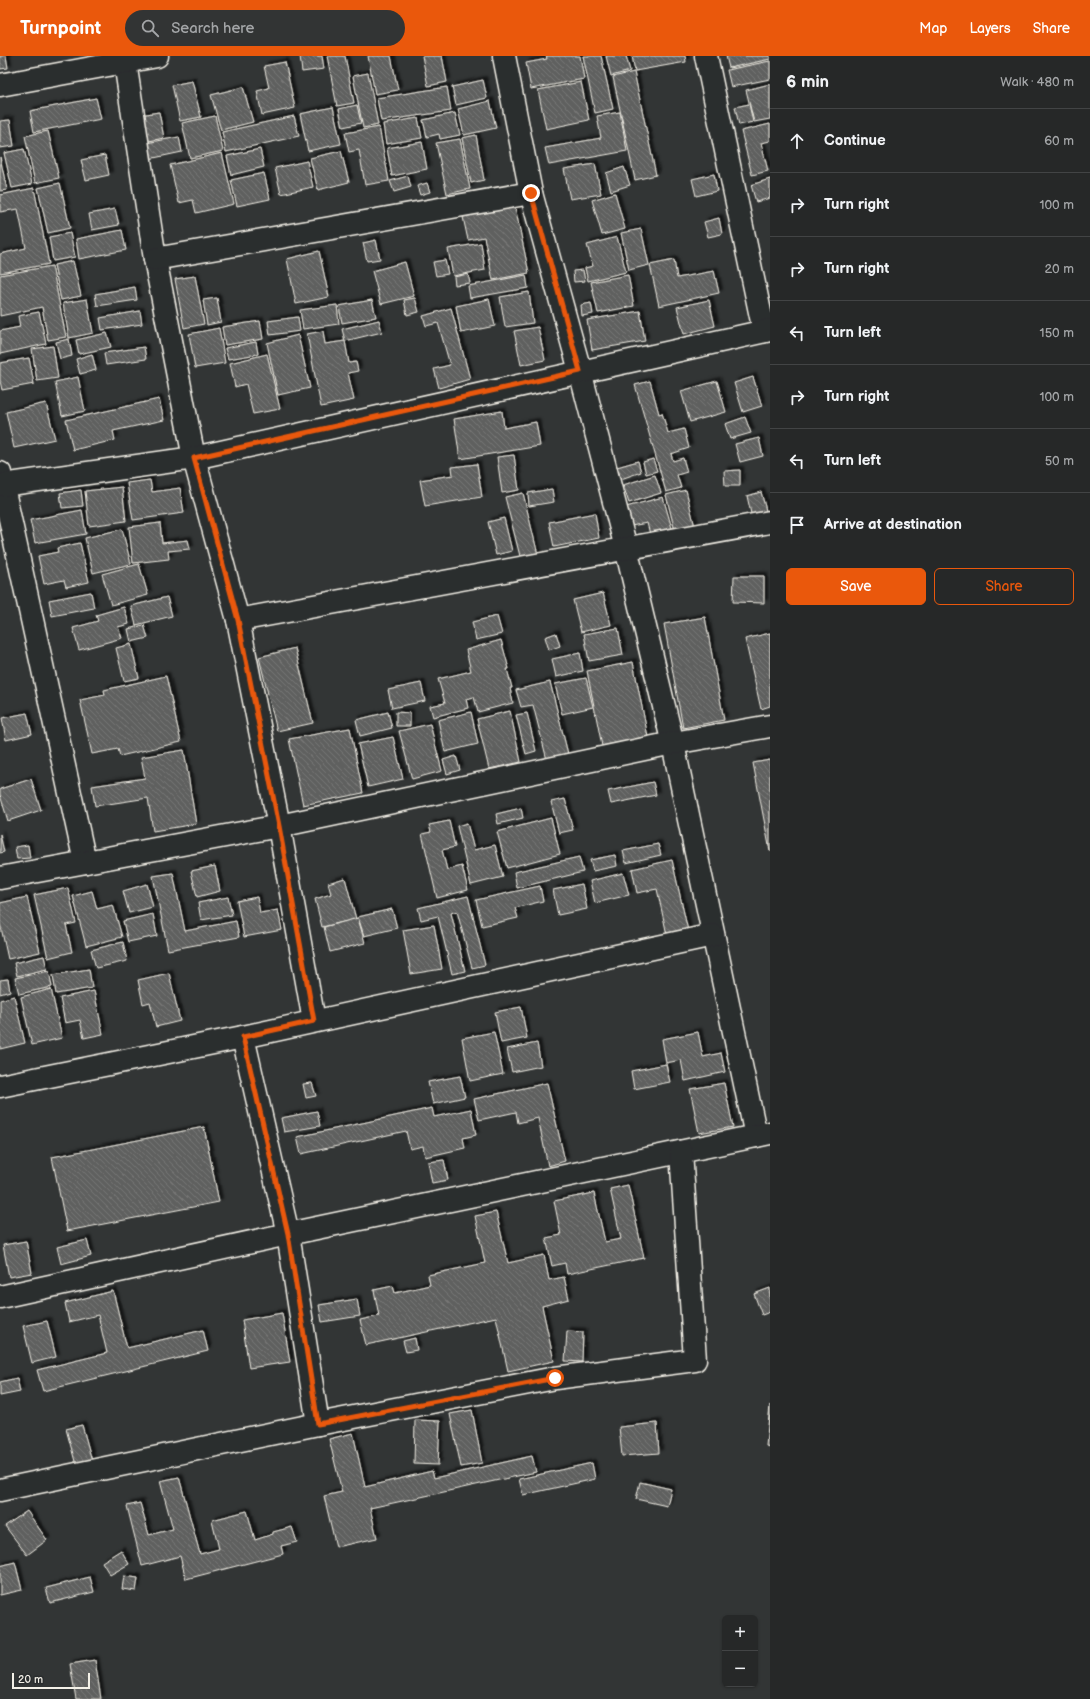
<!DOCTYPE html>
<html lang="en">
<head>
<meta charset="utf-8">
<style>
	body { margin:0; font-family:"Balsamiq Sans",sans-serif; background:#323434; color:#f1f3f6 }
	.controls { position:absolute; right:12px; bottom:12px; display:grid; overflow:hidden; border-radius:6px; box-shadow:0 1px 3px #0004 }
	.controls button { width:36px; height:36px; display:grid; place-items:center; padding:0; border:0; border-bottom:1px solid #424445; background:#262828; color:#f1f3f6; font:20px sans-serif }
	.scale { position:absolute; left:12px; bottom:10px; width:78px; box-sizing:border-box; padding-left:4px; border:2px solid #f4f1e8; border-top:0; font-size:11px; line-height:14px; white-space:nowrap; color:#f4f1e8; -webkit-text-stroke:3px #2a2d2e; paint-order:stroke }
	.stop { position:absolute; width:12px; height:12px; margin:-9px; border:3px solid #ea580c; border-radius:50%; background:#fff }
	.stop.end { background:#ea580c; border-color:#fff; box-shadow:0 1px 4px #0008 }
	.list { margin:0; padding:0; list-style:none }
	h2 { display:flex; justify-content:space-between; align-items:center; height:52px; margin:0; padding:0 16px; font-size:17px }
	h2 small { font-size:13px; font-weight:400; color:#a4a6a8 }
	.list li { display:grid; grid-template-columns:26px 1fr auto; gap:12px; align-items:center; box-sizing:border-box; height:64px; padding:0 16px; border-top:1px solid #424445 }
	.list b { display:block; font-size:15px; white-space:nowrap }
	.list em { font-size:13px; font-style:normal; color:#a4a6a8 }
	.actions { display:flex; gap:8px; padding:12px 16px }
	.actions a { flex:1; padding:9px 0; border:1px solid #ea580c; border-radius:6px; text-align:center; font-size:14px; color:#ea580c }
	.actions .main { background:#ea580c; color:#fff }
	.icon { flex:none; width:22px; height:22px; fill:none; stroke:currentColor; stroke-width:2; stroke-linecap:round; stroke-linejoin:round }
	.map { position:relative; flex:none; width:770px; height:1643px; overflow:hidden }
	header { display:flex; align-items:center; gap:24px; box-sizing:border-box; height:56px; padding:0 20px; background:#ea580c; color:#fff }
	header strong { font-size:19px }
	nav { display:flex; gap:22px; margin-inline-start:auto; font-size:14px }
	.search { width:280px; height:36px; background:#323434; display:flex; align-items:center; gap:10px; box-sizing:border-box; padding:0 14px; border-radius:22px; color:#a4a6a8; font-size:15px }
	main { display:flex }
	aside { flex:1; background:#262828 }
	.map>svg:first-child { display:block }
	.building { fill:url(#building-back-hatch); stroke:#f4f1e8; filter:url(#shadow) }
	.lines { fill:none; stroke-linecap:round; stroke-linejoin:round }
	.minor-casing { stroke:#f4f1e8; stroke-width:25 }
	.minor { stroke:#2a2d2e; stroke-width:22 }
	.route { stroke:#ea580c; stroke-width:5 }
</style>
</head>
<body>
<header>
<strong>Turnpoint</strong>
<div class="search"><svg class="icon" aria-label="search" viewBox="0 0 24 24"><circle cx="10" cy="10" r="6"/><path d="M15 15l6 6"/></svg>Search here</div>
<nav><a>Map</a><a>Layers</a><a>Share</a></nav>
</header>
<main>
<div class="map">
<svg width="770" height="1643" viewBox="0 0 770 1643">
	<defs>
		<pattern id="building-back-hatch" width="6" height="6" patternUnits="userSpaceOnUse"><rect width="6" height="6" fill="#5f605f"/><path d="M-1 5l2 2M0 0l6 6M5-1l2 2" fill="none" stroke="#777776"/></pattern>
		<filter id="shadow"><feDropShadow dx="3.5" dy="-3.5" stdDeviation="1" flood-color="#0009"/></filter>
	</defs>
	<rect width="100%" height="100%" fill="#323535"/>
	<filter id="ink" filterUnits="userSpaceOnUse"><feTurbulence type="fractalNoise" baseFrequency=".025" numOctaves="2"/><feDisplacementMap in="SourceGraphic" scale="8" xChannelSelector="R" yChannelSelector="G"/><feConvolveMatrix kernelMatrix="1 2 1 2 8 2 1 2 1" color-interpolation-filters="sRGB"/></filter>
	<g filter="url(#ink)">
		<g class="building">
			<polygon points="0,0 6,0 8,12 0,13"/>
			<polygon points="300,0 322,0 324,13 302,16"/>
			<polygon points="327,0 345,0 354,47 337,50"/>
			<polygon points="368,0 391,0 398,34 375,38"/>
			<polygon points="422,0 442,0 447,26 428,30"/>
			<polygon points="546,0 580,0 584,23 531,33 526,7 547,3"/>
			<polygon points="583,0 601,0 613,53 595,57"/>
			<polygon points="606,0 626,0 630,15 611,20"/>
			<polygon points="632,0 685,0 686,6 635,15"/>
			<polygon points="726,0 770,0 770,3 729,12"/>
			<polygon points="770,5 770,23 731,31 727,14"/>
			<polygon points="285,6 295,52 262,59 257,35 269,32 264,10"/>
			<polygon points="634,16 656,119 635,124 613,21"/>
			<polygon points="368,17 378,69 363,72 353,20"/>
			<polygon points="483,24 487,42 456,49 452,31"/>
			<polygon points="192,25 201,61 180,65 172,29"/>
			<polygon points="581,26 589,64 546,73 538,34"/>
			<polygon points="770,28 770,63 754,66 746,34"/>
			<polygon points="243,31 253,66 221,74 211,39"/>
			<polygon points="447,31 451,55 381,65 377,42"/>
			<polygon points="96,42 101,63 34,76 30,55"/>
			<polygon points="490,45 496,72 464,79 458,53"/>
			<polygon points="749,48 753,66 739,69 735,51"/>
			<polygon points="357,49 361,67 343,71 339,53"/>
			<polygon points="333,51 341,88 308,95 300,58"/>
			<polygon points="159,56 164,82 144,86 140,59"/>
			<polygon points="620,56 627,95 549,109 545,92 601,82 597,60"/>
			<polygon points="455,57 460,79 440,83 439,78 427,81 423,64"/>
			<polygon points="215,60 223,95 190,102 182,67"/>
			<polygon points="294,60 299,80 226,96 222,76"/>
			<polygon points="418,62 422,82 386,88 383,68"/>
			<polygon points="10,64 14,90 0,92 0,65"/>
			<polygon points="770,68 770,85 761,87 768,115 752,119 741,75"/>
			<polygon points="379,71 389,125 365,129 359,94 349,96 345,77"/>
			<polygon points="48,75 59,122 35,127 25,80"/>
			<polygon points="476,79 484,124 471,127 462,82"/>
			<polygon points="179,81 182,96 149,103 146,87"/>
			<polygon points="460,83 470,133 447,138 436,87"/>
			<polygon points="422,86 427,113 392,120 387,92"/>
			<polygon points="24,93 32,128 12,132 4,97"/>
			<polygon points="260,93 264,111 231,119 227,100"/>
			<polygon points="341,95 349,126 318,134 310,102"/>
			<polygon points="222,97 234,148 196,157 193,144 179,147 170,109"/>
			<polygon points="105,99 109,119 86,124 81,104"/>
			<polygon points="0,101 7,134 0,135"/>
			<polygon points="307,105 313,131 281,138 275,112"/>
			<polygon points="595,108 601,138 570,143 564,113"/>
			<polygon points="624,111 630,129 611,135 606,117"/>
			<polygon points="264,117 270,143 237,150 231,124"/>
			<polygon points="714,118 717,135 696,140 692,123"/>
			<polygon points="408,120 411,131 394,136 390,125"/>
			<polygon points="770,123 770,142 756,146 751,129"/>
			<polygon points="60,127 70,172 48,177 38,132"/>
			<polygon points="427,127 430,136 420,139 417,130"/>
			<polygon points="34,132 49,208 0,217 0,198 26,192 18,153 0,156 0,139"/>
			<polygon points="615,137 625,173 602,179 592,144"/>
			<polygon points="515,151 529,217 493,224 484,181 468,184 463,161"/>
			<polygon points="115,153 119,169 92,174 89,158"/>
			<polygon points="719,162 722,178 708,181 704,166"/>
			<polygon points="641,173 649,209 629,214 621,177"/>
			<polygon points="122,174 126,194 79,203 76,183"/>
			<polygon points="70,177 75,201 53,205 49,181"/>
			<polygon points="617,181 626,216 588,225 585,212 593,210 587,189"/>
			<polygon points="376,184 380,203 367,205 363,187"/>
			<polygon points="481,187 485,214 453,220 448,193"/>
			<polygon points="319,195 329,241 296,248 287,203"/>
			<polygon points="445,204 448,218 436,220 433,206"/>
			<polygon points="674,204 677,222 714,215 719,237 659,250 650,209"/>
			<polygon points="73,205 81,240 61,244 54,209"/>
			<polygon points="405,206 414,240 381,248 372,215"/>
			<polygon points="52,210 66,281 48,284 42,251 0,260 0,219"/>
			<polygon points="583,214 585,225 574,226 573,215"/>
			<polygon points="468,218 470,227 455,229 454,221"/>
			<polygon points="526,219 528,232 470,242 468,230"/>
			<polygon points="628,219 634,250 598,257 591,226"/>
			<polygon points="195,220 204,268 184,272 175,223"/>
			<polygon points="135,231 137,244 97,250 95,238"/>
			<polygon points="529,236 533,267 505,271 500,241"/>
			<polygon points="217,242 221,266 207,269 203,244"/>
			<polygon points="415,242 419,256 407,259 404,244"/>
			<polygon points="87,243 93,277 69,282 63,247"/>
			<polygon points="489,243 495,270 461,277 456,250"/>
			<polygon points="372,244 376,261 342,267 339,250"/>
			<polygon points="709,244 715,270 684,278 677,251"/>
			<polygon points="591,247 593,258 582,260 581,249"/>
			<polygon points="337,249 339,268 303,273 300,254"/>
			<polygon points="451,252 470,323 439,332 434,313 450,309 438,267 426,270 423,260"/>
			<polygon points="140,255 142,268 102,274 100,262"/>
			<polygon points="640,255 645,285 592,294 587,264"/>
			<polygon points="39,256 46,288 0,298 0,275 20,271 18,260"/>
			<polygon points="298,261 300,275 270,279 268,265"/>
			<polygon points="379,264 382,276 345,285 342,273"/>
			<polygon points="260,265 263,283 225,289 222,271"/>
			<polygon points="538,271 545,304 521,309 514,275"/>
			<polygon points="219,272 225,307 195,312 189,278"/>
			<polygon points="323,275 325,288 345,285 349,307 356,306 358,315 348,317 354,344 321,351 307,278"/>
			<polygon points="107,277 111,291 79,298 76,284"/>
			<polygon points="298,279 310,332 278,339 267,287"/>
			<polygon points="69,283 72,300 60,303 56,286"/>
			<polygon points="256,286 258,298 228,303 225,292"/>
			<polygon points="53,290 58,322 37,325 32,293"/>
			<polygon points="144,291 146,303 106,309 104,297"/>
			<polygon points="92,298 96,314 80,318 76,303"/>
			<polygon points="267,298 280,353 253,358 246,328 235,331 230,307"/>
			<polygon points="29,302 34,328 2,334 0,325 0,307"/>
			<polygon points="78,321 85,355 62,360 55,326"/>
			<polygon points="753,321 762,350 743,356 734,327"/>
			<polygon points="650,325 659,358 662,357 668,377 684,373 689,392 671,398 673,405 683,402 687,416 677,419 681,432 666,436 635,329"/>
			<polygon points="717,325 726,356 690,366 681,335"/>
			<polygon points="159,343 164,364 113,375 115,384 73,394 66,364"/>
			<polygon points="46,347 55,383 14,392 6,356"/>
			<polygon points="502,355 504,372 536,366 540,390 460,403 454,363"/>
			<polygon points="745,361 751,377 730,383 725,368"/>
			<polygon points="759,382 763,400 740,406 735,388"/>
			<polygon points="514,399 519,434 502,437 497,401"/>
			<polygon points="653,403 657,415 646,418 643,406"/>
			<polygon points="638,405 641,416 621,423 617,411"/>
			<polygon points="477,408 482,441 425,450 420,424 453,419 452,411"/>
			<polygon points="740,414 740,430 725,430 724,415"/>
			<polygon points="655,419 661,437 629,447 623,429"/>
			<polygon points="150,424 152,436 180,432 184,457 133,464 127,427"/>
			<polygon points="122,431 126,465 89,470 85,435"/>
			<polygon points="552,433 554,446 529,450 528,437"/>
			<polygon points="81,434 83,450 62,452 60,437"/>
			<polygon points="686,434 695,471 675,475 666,439"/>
			<polygon points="761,436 767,458 752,462 747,440"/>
			<polygon points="523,437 539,503 522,508 505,441"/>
			<polygon points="663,441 673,476 651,482 647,467 631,470 626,451"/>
			<polygon points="82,454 86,478 35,487 30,464"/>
			<polygon points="595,457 599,482 554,491 549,466"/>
			<polygon points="504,462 512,495 496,499 488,466"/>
			<polygon points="160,467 162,487 188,484 190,493 168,495 169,503 133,507 129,471"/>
			<polygon points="122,473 131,508 93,517 85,482"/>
			<polygon points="80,487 89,526 66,531 64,524 44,528 38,500 58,496 57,492"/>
			<polygon points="139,508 148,539 111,549 102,518"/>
			<polygon points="734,520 764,520 764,547 733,546"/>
			<polygon points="91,536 94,552 52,560 49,544"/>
			<polygon points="603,537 611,569 581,576 573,544"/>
			<polygon points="167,541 172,560 136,569 131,550"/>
			<polygon points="124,551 129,568 118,571 122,582 79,594 73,572 98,565 96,559"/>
			<polygon points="497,560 502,578 476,584 472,566"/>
			<polygon points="705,561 724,664 683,672 664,568"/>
			<polygon points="144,569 148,582 131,586 128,573"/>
			<polygon points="618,572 623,599 589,605 584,578"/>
			<polygon points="556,577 560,590 549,594 545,581"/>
			<polygon points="770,577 770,650 761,653 745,583"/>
			<polygon points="501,584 509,613 507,613 512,632 510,632 513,647 478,656 474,641 466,643 468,652 433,661 430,650 445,647 438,623 471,615 466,594"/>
			<polygon points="131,588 139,622 124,625 116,592"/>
			<polygon points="295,592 313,667 277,675 259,601"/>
			<polygon points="580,597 583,615 556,621 552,603"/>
			<polygon points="633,606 648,681 602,690 587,615"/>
			<polygon points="166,620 181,686 120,700 118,693 92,698 80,644 105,639 104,634"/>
			<polygon points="586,622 593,651 562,658 555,628"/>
			<polygon points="550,626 568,698 547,704 533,649 521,651 516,634"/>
			<polygon points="421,627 425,645 392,652 388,634"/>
			<polygon points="510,655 521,706 489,713 477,663"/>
			<polygon points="388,656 392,672 360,680 356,664"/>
			<polygon points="396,656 410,657 410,670 396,670"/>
			<polygon points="471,656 478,688 445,696 438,664"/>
			<polygon points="27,657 32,678 6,684 2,662"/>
			<polygon points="527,657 536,695 526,698 516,659"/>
			<polygon points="430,668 442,715 412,723 399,675"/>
			<polygon points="350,672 363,737 303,749 289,683"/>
			<polygon points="393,681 403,723 368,731 358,688"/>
			<polygon points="184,694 196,768 153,775 148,742 95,750 92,730 145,722 141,701"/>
			<polygon points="456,700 460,714 447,718 443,704"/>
			<polygon points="770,704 770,795 753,707"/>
			<polygon points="31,723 41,754 8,765 0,739 0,733"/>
			<polygon points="653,726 656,739 611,748 608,735"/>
			<polygon points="565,743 573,774 559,777 551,746"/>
			<polygon points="521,752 523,762 498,768 496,758"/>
			<polygon points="551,762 560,798 507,812 497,776"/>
			<polygon points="449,765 455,791 442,794 447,814 462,810 468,834 437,842 422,778 431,776 429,769"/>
			<polygon points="467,767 474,794 495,789 503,821 471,829 457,770"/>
			<polygon points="0,778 4,796 0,797"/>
			<polygon points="658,788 661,799 626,807 623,795"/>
			<polygon points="28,789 30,802 17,803 15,791"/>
			<polygon points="615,799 617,810 593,815 590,804"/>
			<polygon points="579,801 583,816 517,832 514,816"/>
			<polygon points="672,804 688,875 667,879 657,833 637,837 632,813"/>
			<polygon points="215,810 220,835 197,841 191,815"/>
			<polygon points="173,817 185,875 236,865 239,881 168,894 153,820"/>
			<polygon points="623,817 629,839 595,847 590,825"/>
			<polygon points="345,822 356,863 322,871 315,843 331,838 328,827"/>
			<polygon points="147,828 153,851 129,857 123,835"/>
			<polygon points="582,828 587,853 558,859 553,834"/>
			<polygon points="540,830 543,845 515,852 518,862 482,870 476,844"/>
			<polygon points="68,832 76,867 66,869 72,896 48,902 34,839"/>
			<polygon points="92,835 97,853 113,849 122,881 86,890 73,840"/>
			<polygon points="468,840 485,909 472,912 457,855 451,857 465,915 452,918 438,860 421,864 418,852"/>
			<polygon points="27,841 40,896 8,903 0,867 0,847"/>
			<polygon points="228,841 232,859 201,864 198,847"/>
			<polygon points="257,841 260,857 278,854 282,874 244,881 237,845"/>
			<polygon points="392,853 397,872 364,880 358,861"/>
			<polygon points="153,858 157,880 128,886 123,865"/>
			<polygon points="358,862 365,887 330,896 324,871"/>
			<polygon points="434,869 442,913 411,918 403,874"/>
			<polygon points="123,886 127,905 96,912 91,894"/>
			<polygon points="44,900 47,913 17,920 14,907"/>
			<polygon points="89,913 92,932 56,938 53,919"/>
			<polygon points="49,915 52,931 19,938 15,922"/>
			<polygon points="169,917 180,965 156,971 150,946 143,948 138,924"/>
			<polygon points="8,923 10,935 0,938 0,924"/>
			<polygon points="51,933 62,982 32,989 21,941"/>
			<polygon points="94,935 103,978 84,982 80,964 65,967 60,942"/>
			<polygon points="14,940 25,987 0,993 0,944"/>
			<polygon points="521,951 527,982 501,987 495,956"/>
			<polygon points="494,976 503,1018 470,1025 462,982"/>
			<polygon points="698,976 703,1001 721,997 725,1016 685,1025 681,1004 666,1007 662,983"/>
			<polygon points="537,987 541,1010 512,1016 507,993"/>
			<polygon points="666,1008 670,1026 634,1033 631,1015"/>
			<polygon points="460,1020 465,1041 433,1048 428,1026"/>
			<polygon points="312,1027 316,1040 306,1042 303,1028"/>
			<polygon points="547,1027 565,1105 548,1110 538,1062 518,1067 516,1056 479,1064 474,1043"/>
			<polygon points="724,1027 733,1071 699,1077 690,1033"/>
			<polygon points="432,1052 434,1061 471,1053 476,1079 463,1082 465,1092 425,1101 423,1090 410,1093 406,1075 301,1098 297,1081"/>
			<polygon points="317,1055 320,1070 284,1076 281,1062"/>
			<polygon points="204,1071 219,1146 67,1175 52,1101"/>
			<polygon points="444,1104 448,1124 432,1127 428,1106"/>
			<polygon points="628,1129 644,1202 567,1218 565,1207 552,1210 546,1182 561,1179 554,1145 594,1137 605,1186 621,1183 610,1133"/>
			<polygon points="496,1156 508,1207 544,1199 549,1224 564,1221 569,1243 542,1250 554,1305 508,1315 496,1261 366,1289 360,1264 379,1260 374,1234 393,1230 395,1237 430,1229 428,1219 485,1207 475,1160"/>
			<polygon points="87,1184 91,1200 61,1208 57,1191"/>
			<polygon points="26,1185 32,1217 9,1221 3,1189"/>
			<polygon points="770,1232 770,1256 762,1259 754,1238"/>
			<polygon points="113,1235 127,1292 203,1274 208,1295 43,1335 37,1314 107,1297 98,1259 69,1266 65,1247"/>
			<polygon points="357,1243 360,1260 322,1266 319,1249"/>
			<polygon points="282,1257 290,1306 249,1312 242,1264"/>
			<polygon points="47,1265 56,1301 32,1307 23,1270"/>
			<polygon points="567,1275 583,1276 582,1306 565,1305"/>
			<polygon points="415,1282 417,1294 406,1296 403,1285"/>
			<polygon points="17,1322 20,1336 0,1340 0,1326"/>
			<polygon points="770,1349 770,1391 766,1390"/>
			<polygon points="472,1354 482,1407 461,1411 450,1358"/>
			<polygon points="415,1364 440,1365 438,1409 414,1408"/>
			<polygon points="657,1367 659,1397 622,1400 619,1371"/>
			<polygon points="82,1369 92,1405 76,1409 66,1373"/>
			<polygon points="353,1377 365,1431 432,1415 434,1422 532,1400 536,1416 370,1452 377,1482 336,1491 324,1440 342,1436 329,1383"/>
			<polygon points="592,1407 595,1423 523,1439 519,1423"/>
			<polygon points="179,1421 200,1498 219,1493 212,1464 247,1455 255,1484 273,1478 273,1476 292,1471 297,1486 281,1490 283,1498 186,1523 180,1500 142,1510 127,1450 140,1447 149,1479 173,1473 160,1425"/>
			<polygon points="640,1426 671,1433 667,1450 636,1443"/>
			<polygon points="27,1455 47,1484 27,1499 5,1470"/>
			<polygon points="121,1494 129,1508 110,1519 102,1506"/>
			<polygon points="15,1506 22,1534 0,1539 0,1510"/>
			<polygon points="124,1520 138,1522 136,1535 122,1533"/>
			<polygon points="90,1521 94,1536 50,1547 46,1532"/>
			<polygon points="95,1604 101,1643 76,1643 70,1608"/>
		</g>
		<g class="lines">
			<g class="minor-casing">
				<g id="minor">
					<polyline points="122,0 125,6 155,203 194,402 238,564 279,770 314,965"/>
					<polyline points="504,0 531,137 580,315 626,492 673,688 756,1080"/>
					<polyline points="706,0 764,275"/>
					<polyline points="0,29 157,0"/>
					<polyline points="155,203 531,137"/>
					<polyline points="0,417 85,806"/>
					<polyline points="3,429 194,402 770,274"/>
					<polyline points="238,564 770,466"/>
					<polyline points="0,822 279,770 668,688 770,670"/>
					<polyline points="243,981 288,1178 318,1368"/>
					<polyline points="0,1030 243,981 713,879"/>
					<polyline points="0,1241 288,1178 770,1077"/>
					<polyline points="0,1434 318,1368 555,1322 695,1304 681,1096"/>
				</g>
			</g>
			<use href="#minor" class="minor"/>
		</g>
	</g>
	<g class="lines" filter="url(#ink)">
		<polyline class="route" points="531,137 580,315 194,402 238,564 279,770 314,965 243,981 288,1178 318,1368 555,1322"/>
	</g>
</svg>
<div class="controls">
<button>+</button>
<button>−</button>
</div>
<div class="scale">20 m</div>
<div class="stop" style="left:555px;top:1322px"></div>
<div class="stop end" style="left:531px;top:137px"></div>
</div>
<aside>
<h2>6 min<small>Walk · 480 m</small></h2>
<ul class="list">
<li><svg class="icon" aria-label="ahead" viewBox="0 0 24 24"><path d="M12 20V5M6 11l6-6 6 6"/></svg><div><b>Continue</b></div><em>60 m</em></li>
<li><svg class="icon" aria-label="right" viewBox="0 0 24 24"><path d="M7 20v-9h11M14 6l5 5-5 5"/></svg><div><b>Turn right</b></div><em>100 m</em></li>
<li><svg class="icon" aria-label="right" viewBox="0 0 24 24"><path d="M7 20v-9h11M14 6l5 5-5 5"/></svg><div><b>Turn right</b></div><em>20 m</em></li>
<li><svg class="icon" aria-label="left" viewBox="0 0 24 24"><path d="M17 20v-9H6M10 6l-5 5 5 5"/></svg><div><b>Turn left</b></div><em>150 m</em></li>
<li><svg class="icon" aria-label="right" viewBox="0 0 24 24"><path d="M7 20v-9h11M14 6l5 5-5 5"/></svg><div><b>Turn right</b></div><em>100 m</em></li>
<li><svg class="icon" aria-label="left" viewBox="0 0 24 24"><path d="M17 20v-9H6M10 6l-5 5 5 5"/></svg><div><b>Turn left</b></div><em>50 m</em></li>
<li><svg class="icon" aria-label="arrive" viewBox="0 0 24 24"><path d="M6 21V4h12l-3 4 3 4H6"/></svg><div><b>Arrive at destination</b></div></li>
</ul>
<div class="actions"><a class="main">Save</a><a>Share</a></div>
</aside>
</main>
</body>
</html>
